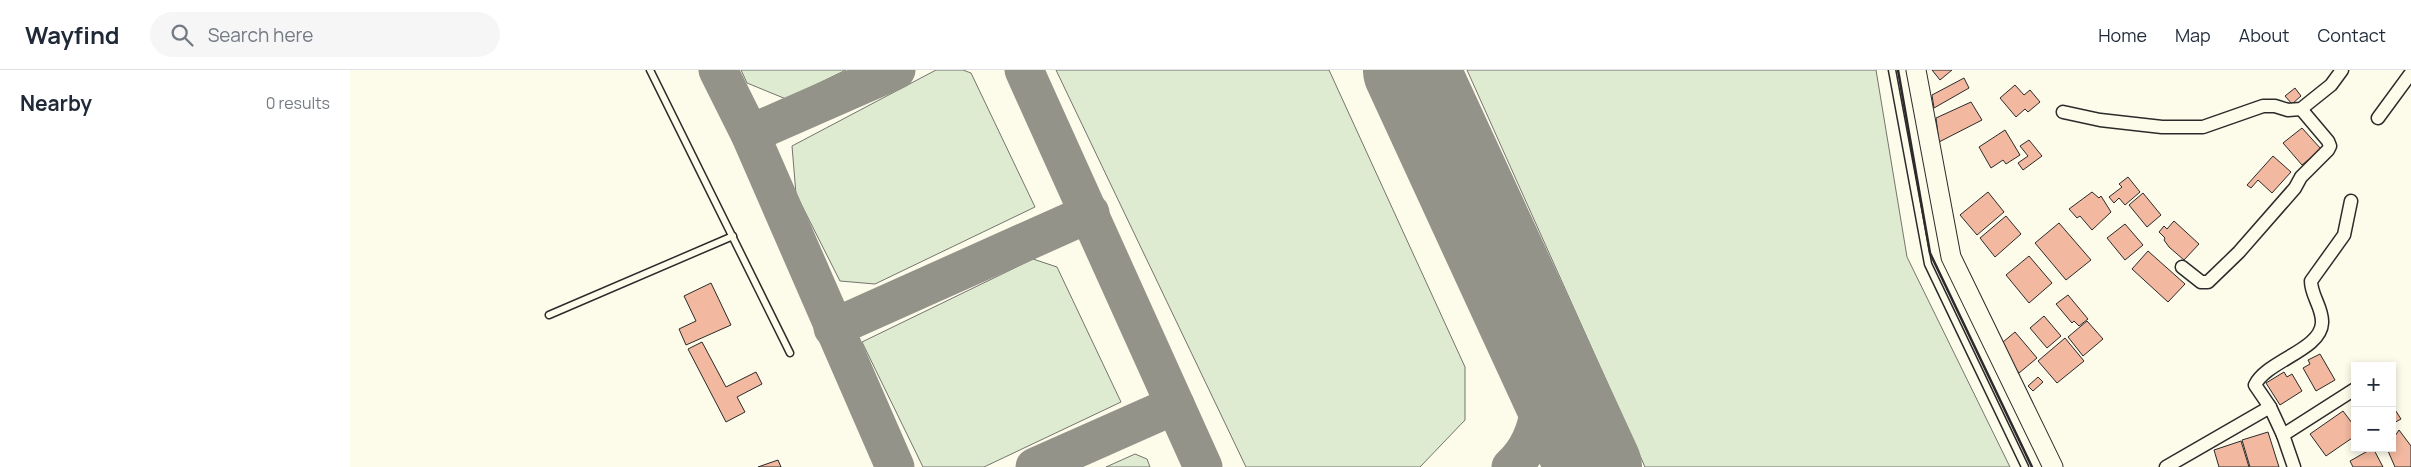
<!DOCTYPE html>
<html lang="en">
<head>
<meta charset="utf-8">
<style>
	body { margin:0; font-family:Manrope,sans-serif; background:#f6f6f7; color:#1f2937 }
	.controls { position:absolute; right:15px; bottom:15px; display:grid; overflow:hidden; border-radius:0px; box-shadow:0 2px 8px #0003 }
	.controls button { width:45px; height:45px; display:grid; place-items:center; padding:0; border:0; border-bottom:1px solid #e0e1e3; background:#fff; color:#1f2937; font:25px sans-serif }
	.list { margin:0; padding:0; list-style:none }
	h2 { display:flex; justify-content:space-between; align-items:center; height:65px; margin:0; padding:0 20px; font-size:21px }
	h2 small { font-size:16px; font-weight:400; color:#747a83 }
	.icon { flex:none; width:28px; height:28px; fill:none; stroke:currentColor; stroke-width:2; stroke-linecap:round; stroke-linejoin:round }
	.map { position:relative; flex:none; width:2061px; height:397px; overflow:hidden }
	header { display:flex; align-items:center; gap:30px; box-sizing:border-box; height:70px; padding:0 25px; background:#fff; border-bottom:1px solid #e0e1e3 }
	header strong { font-size:24px }
	nav { display:flex; gap:28px; margin-inline-start:auto; font-size:18px }
	.search { width:350px; height:45px; background:#f6f6f7; display:flex; align-items:center; gap:12px; box-sizing:border-box; padding:0 18px; border-radius:28px; color:#747a83; font-size:19px }
	main { display:flex }
	aside { flex:1; background:#fff }
	.map>svg:first-child { display:block }
	.green { fill:#deebd1; stroke:#74746e }
	.lines { fill:none; stroke-linecap:round; stroke-linejoin:round }
	.taxiway { stroke:#94938a; stroke-width:39 }
	.runway { stroke:#94938a; stroke-width:96 }
	.building { fill:#f2b8a0; stroke:#2b2b2b }
	.lane-casing { stroke:#2b2b2b; stroke-width:9 }
	.street-casing { stroke:#2b2b2b; stroke-width:15 }
	.secondary-casing { stroke:#2b2b2b; stroke-width:21 }
	.lane { stroke:#fdfbea; stroke-width:6 }
	.street { stroke:#fdfbea; stroke-width:12 }
	.secondary { stroke:#fdfbea; stroke-width:19 }
	.wall { stroke:#2b2b2b; stroke-width:2.5 }
</style>
</head>
<body>
<header>
<strong>Wayfind</strong>
<div class="search"><svg class="icon" aria-label="search" viewBox="0 0 24 24"><circle cx="10" cy="10" r="6"/><path d="M15 15l6 6"/></svg>Search here</div>
<nav><a>Home</a><a>Map</a><a>About</a><a>Contact</a></nav>
</header>
<main>
<aside>
<h2>Nearby<small>0 results</small></h2>
<ul class="list">
</ul>
</aside>
<div class="map">
<svg width="2061" height="397" viewBox="0 0 2061 397">
	<rect width="100%" height="100%" fill="#fdfbea"/>
	<g class="green">
		<polygon points="391,0 496,0 436,29 397,13"/>
		<polygon points="586,0 613,0 621,3 685,137 525,214 490,211 446,124 442,76"/>
		<polygon points="706,0 979,0 1115,297 1115,350 1070,397 896,397"/>
		<polygon points="1117,0 1526,0 1557,187 1660,397 1295,397"/>
		<polygon points="683,189 707,197 771,332 634,397 573,397 512,272"/>
		<polygon points="785,384 797,389 800,397 756,397"/>
	</g>
	<g class="lines">
		<g class="taxiway">
			<polyline points="368,0 400,64 545,397"/>
			<polyline points="674,0 853,397"/>
			<polyline points="400,64 546,0"/>
			<polyline points="483,258 740,143"/>
			<polyline points="685,397 825,335"/>
			<path d="M1161,397C1197,365 1193,314 1186,271"/>
		</g>
		<polyline class="runway" points="1061,0 1244,397"/>
	</g>
	<g class="building">
		<polygon points="1582,0 1602,0 1590,10"/>
		<polygon points="1614,8 1619,18 1584,38 1582,25"/>
		<polygon points="1665,15 1674,25 1680,20 1690,32 1678,42 1675,39 1666,47 1650,28"/>
		<polygon points="1945,18 1951,26 1942,34 1935,26"/>
		<polygon points="1621,32 1632,50 1589,72 1586,48"/>
		<polygon points="1952,58 1971,79 1952,95 1933,73"/>
		<polygon points="1655,60 1670,85 1656,94 1653,90 1641,98 1629,77"/>
		<polygon points="1679,70 1692,86 1673,100 1668,93 1678,86 1670,76"/>
		<polygon points="1923,86 1941,102 1922,123 1908,110 1901,118 1897,115"/>
		<polygon points="1778,107 1790,122 1775,135 1769,128 1764,133 1759,127 1772,117 1769,114"/>
		<polygon points="1638,122 1654,142 1627,165 1610,145"/>
		<polygon points="1742,122 1749,128 1751,126 1761,142 1742,160 1730,146 1727,148 1719,139"/>
		<polygon points="1793,123 1811,145 1797,157 1779,135"/>
		<polygon points="1656,146 1671,164 1645,187 1630,168"/>
		<polygon points="1824,151 1849,174 1834,190 1819,177 1814,170 1815,168 1809,162 1814,156 1817,159"/>
		<polygon points="1709,153 1741,190 1716,210 1685,173"/>
		<polygon points="1775,154 1793,175 1775,190 1757,168"/>
		<polygon points="1798,181 1835,214 1818,232 1782,199"/>
		<polygon points="1679,186 1702,213 1679,233 1656,205"/>
		<polygon points="361,213 381,255 336,275 329,259 346,251 334,226"/>
		<polygon points="1718,225 1738,249 1729,256 1724,251 1722,253 1706,234"/>
		<polygon points="1694,246 1711,266 1697,278 1680,258"/>
		<polygon points="1737,251 1753,269 1733,286 1718,267"/>
		<polygon points="1665,262 1687,288 1669,303 1647,277"/>
		<polygon points="1715,268 1734,291 1707,313 1688,291"/>
		<polygon points="352,272 376,317 406,302 412,314 387,327 395,342 376,352 338,279"/>
		<polygon points="1970,284 1985,310 1966,321 1953,298 1960,294 1958,290"/>
		<polygon points="1934,302 1937,307 1942,304 1952,321 1930,335 1916,313"/>
		<polygon points="1688,307 1693,312 1683,321 1678,316"/>
		<polygon points="2042,335 2051,349 2042,354"/>
		<polygon points="1993,341 2005,357 2005,366 1976,386 1960,364"/>
		<polygon points="2049,360 2061,376 2061,397 2045,397 2038,381 2046,373 2043,369"/>
		<polygon points="1918,362 1929,397 1900,397 1892,370"/>
		<polygon points="1891,371 1899,397 1869,397 1864,380"/>
		<polygon points="2023,378 2033,397 2003,397 2000,391"/>
		<polygon points="428,390 431,397 408,397"/>
	</g>
	<g class="lines">
		<g class="lane-casing">
			<g id="lane">
				<polyline points="300,0 440,283"/>
				<polyline points="1542,0 1578,194 1675,397"/>
				<polyline points="199,245 383,166"/>
			</g>
		</g>
		<g class="street-casing">
			<g id="street">
				<polyline points="1713,42 1750,50 1812,57 1853,57 1913,36 1925,36 1938,40 1951,39 1981,15 1992,0"/>
				<polyline points="2028,48 2061,3"/>
				<polyline points="1832,197 1851,212 1858,212 1889,182 1945,118 1951,107 1978,80 1980,76 1978,71 1951,39"/>
				<path d="M1920,337L1905,315C1916,291 1971,280 1972,253C1973,238 1961,226 1961,211L1994,165L2001,131"/>
				<polyline points="1933,365 1944,397"/>
				<polyline points="1816,397 1920,337 1933,365 2005,319"/>
			</g>
		</g>
		<g class="secondary-casing">
			<polyline id="secondary" points="1566,0 1601,187 1703,397"/>
		</g>
		<use href="#lane" class="lane"/>
		<use href="#street" class="street"/>
		<use href="#secondary" class="secondary"/>
		<polyline class="wall" points="1548,0 1580,183 1682,397"/>
	</g>
</svg>
<div class="controls">
<button>+</button>
<button>−</button>
</div>
</div>
</main>
</body>
</html>
